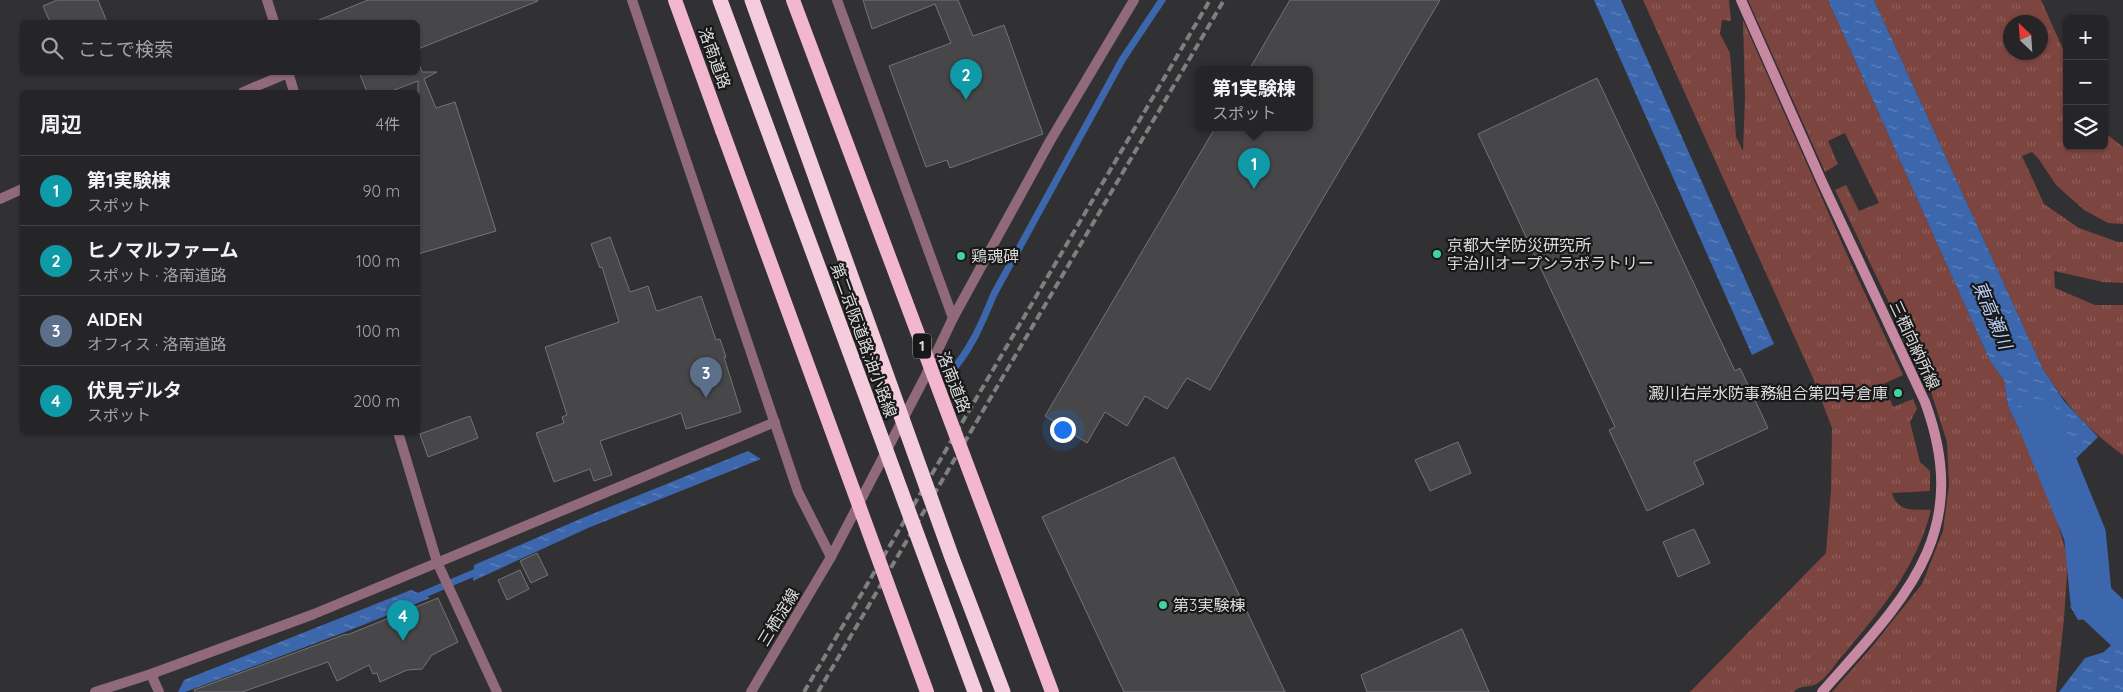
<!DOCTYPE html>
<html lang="ja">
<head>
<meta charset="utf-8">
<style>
	body { margin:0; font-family:Quicksand,"Noto Sans JP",sans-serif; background:#2d2c2e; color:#f1f3f6 }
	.controls { position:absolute; right:15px; top:15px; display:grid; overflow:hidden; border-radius:8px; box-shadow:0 1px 4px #0004 }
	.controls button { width:45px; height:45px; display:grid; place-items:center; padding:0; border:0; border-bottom:1px solid #424143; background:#252426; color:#f1f3f6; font:25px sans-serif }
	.compass { position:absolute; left:2003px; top:15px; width:45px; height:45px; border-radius:50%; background:#252426; box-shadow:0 1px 4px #0004; rotate:335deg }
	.you { position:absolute; left:1062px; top:429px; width:18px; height:18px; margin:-12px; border:4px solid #fff; border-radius:50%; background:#1a73e8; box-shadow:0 0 0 8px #1a73e833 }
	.badge { display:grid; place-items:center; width:32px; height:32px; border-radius:50%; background:#95b2f1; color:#fff; font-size:16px; font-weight:700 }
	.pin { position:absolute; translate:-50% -41px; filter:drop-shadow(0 1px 2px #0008) }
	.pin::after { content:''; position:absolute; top:26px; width:18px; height:15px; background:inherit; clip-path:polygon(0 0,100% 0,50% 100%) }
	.popup { position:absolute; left:1195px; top:66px; width:118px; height:65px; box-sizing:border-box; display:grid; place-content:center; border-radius:8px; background:#252426; filter:drop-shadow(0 1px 4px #0005); font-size:16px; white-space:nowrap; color:#a3a4a7 }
	.popup b { font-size:19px; color:#f1f3f6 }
	.popup::after { content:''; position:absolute; left:50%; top:100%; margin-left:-10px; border:10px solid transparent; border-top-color:#252426 }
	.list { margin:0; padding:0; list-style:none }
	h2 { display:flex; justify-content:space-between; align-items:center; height:65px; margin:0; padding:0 20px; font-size:21px }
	h2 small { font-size:16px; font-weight:400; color:#a3a4a7 }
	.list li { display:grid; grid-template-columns:32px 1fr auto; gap:15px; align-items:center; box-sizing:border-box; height:70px; padding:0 20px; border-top:1px solid #424143 }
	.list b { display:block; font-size:19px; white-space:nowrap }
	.list p { margin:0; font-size:16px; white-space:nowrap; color:#a3a4a7 }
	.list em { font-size:16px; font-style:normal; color:#a3a4a7 }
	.icon { flex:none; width:28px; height:28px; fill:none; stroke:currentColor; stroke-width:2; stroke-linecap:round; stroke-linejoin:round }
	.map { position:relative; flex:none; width:2123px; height:692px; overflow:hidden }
	.search { position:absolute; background:#252426; box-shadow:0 1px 4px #0004; left:20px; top:20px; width:400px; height:55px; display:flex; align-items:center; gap:12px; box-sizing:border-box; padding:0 18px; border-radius:8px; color:#a3a4a7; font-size:19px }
	.panel { position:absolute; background:#252426; box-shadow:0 1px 4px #0004; left:20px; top:90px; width:400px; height:345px; border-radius:8px }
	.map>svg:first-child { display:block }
	.grass { fill:url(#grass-tufts); fill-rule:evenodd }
	.water { fill:url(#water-ripples) }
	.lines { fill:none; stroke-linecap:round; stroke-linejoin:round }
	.stream { stroke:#3c67ac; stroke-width:7 }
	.river { stroke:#3c67ac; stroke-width:42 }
	.building { fill:#474749; stroke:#747477 }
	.minor { stroke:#916a79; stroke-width:10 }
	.tertiary { stroke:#916a79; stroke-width:10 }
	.secondary { stroke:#c789a2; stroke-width:10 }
	.trunk { stroke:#f2b7ce; stroke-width:14 }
	.rail { stroke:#807f80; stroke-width:4; stroke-dasharray:8 4; stroke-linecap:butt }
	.trunk-bridge { stroke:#f2b7ce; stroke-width:14 }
	.motorway-bridge { stroke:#f4ccdb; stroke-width:15 }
	.poi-dot { fill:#42d4a0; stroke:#191819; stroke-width:2 }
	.labels { text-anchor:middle; stroke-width:4.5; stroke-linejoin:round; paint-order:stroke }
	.shield { fill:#191819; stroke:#a2a1a2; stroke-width:1 }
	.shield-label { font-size:15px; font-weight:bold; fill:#dddcdd }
	.street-label { font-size:16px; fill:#dddcdd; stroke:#191819 }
	.poi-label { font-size:16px; fill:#dddcdd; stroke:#191819; text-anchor:start }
	.water-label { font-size:18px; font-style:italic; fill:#b7cff5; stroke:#191819 }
</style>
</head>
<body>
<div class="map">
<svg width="2123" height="692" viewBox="0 0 2123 692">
	<defs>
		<pattern id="grass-tufts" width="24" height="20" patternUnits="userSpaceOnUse" patternTransform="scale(1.25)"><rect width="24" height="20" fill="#7d4540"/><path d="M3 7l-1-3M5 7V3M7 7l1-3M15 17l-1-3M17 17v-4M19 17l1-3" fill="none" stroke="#8f5f5b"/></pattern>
		<pattern id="water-ripples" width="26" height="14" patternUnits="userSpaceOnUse" patternTransform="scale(1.25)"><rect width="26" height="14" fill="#3c67ac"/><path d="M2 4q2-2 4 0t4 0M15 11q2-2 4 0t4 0" fill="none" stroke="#6183bb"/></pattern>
	</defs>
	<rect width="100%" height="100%" fill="#313032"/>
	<g class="grass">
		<path d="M1643,0H1729L1731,21L1722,20L1720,34L1730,53L1736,137L1743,151L1745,97L1743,20L1849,259L1903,375L1883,384L1893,407L1913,399L1917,409L1910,422L1920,462L1930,471V491L1892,493C1898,513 1913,509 1931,510C1917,567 1881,610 1844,654C1836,662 1828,677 1818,683C1811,688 1800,684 1794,692H1690L1826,553L1831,490L1832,428L1813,378Z"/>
		<polygon points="1748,0 1828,0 1990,361 2004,380 2008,406 2047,487 2068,558 2064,619 2056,692 1832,692 1870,649 1922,584 1943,531 1949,485 1947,442 1929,386 1835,190 1846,185 1859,211 1879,203 1845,133 1828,141 1838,164 1825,172"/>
		<path d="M1874,0H2041L2067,58V146H2104V132L2123,147V224L2108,223L2084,210L2056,185L2038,158L2032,152L2022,156L2044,204L2079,228L2118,242H2123V283L2103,282L2054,271L2055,288L2095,305H2123V455C2087,429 2067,406 2043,369ZM2010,22H2040V52H2010Z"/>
	</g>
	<g class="water">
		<polygon points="1594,0 1621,0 1774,344 1752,355"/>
		<polygon points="1828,0 1874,0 2043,369 2064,401 2098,437 2047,487 2008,406 2004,380 1990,361"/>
		<polygon points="748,451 761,459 588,528 473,581 474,565 580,519"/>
		<polygon points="2103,587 2123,603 2123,692 2059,692 2085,658 2104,652 2113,643 2103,634 2103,628 2094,618 2078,620 2070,606 2083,590"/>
		<polygon points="411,590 430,598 353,629 185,692 178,692 184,680"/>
	</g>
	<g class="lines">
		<g class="stream">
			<path d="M948,375C970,352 982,323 994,294L1122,60L1162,0"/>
			<polyline points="415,598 481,570"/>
		</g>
		<polyline class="river" points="2038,420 2085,535 2091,598 2123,628"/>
	</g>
	<g class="building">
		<polygon points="57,0 98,0 107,22 50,22 43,6"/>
		<polygon points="368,0 538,0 538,1 418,49 418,22 314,22"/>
		<polygon points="863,0 958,0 973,36 1004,25 1043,134 950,168 947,160 926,167 889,66 951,43 935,4 872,29"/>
		<polygon points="1290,0 1440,0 1210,390 1187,378 1167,409 1145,396 1127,426 1105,412 1087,443 1045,416 1215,128 1309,128 1309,70 1249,70"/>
		<polygon points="419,64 422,72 437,72 424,79 436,108 455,102 496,231 418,254 418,81 389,92 367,92 359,72 418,72"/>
		<polygon points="1597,78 1735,371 1740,368 1768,428 1694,462 1704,484 1647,511 1609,430 1615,427 1478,134"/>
		<polygon points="610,237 630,292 648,286 656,310 658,311 701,296 716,340 720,339 726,357 724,357 741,412 686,429 681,413 600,441 612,475 594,481 590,469 554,482 536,433 564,423 562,417 567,415 545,347 619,322 602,267 600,268 591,244"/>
		<polygon points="470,416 478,438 428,457 420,434"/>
		<polygon points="1458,442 1471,473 1430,491 1415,460"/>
		<polygon points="1174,457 1285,692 1124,692 1042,517"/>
		<polygon points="1694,529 1710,563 1678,577 1663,542"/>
		<polygon points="537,553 548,575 531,583 520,561"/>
		<polygon points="520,570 529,589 507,600 498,580"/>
		<polygon points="438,598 458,642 432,655 422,669 407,670 380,682 377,673 373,674 369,665 337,681 328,662 242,692 195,692 194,690 346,634 347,635"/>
		<polygon points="1462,629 1489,692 1367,692 1361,675"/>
	</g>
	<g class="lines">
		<g class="minor">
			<polyline points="632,0 798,492 831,557"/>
			<polyline points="837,0 953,318"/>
			<polyline points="151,674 159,692"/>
		</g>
		<g class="tertiary">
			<polyline points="267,0 274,22"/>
			<polyline points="288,72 294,92"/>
			<polyline points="243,92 288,73"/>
			<polyline points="0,199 22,189"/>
			<polyline points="398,432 437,562 497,692"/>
			<polyline points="95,692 151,674 314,614 775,422"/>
			<polyline points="751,692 831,557 925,377 953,318 1050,141 1134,0"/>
		</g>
		<path class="secondary" d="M1741,0L1822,182L1925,402C1974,535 1904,599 1822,692"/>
		<polyline class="trunk" points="675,0 722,130"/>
		<g class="rail">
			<polyline points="804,692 1210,0"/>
			<polyline points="818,692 1224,0"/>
		</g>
		<g class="trunk-bridge">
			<polyline points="793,0 1052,692"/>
			<polyline points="722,130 927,692"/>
		</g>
		<g class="motorway-bridge">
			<polyline points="720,0 975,692"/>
			<polyline points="752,0 951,555 1003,692"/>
		</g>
	</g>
	<g class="poi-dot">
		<circle cx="1437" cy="254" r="5"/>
		<circle cx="961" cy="256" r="5"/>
		<circle cx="1898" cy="393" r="5"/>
		<circle cx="1163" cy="605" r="5"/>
	</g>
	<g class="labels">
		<rect class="shield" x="913" y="333.5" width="18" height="25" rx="4"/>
		<g class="shield-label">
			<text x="922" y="351">1</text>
		</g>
		<g class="street-label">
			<text transform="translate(715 58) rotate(70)" y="6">洛南道路</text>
			<text transform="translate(864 340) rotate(70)" y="6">第二京阪道路;油小路線</text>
			<text transform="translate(1915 345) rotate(65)" y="6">三栖向納所線</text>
			<text transform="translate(954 382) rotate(69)" y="6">洛南道路</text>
			<text transform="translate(778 617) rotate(-59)" y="6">三栖淀線</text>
		</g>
		<g class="poi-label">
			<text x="1447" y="251">京都大学防災研究所<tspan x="1447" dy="18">宇治川オープンラボラトリー</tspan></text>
			<text x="971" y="262">鶏魂碑</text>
			<text x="1888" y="399" text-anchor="end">澱川右岸水防事務組合第四号倉庫</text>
			<text x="1173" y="611">第3実験棟</text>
		</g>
		<g class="water-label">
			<text transform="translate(1992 315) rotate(67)" y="6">東高瀬川</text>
		</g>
	</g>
</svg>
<div class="controls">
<button>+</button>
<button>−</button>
<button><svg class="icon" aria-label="layers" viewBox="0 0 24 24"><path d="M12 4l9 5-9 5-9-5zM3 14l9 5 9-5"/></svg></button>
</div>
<svg class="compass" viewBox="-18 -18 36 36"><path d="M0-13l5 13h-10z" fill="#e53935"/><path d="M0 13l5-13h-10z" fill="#a3a4a7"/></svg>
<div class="you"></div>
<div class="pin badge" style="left:1254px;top:189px;background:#0f9aa8">1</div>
<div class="popup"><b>第1実験棟</b>スポット</div>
<div class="pin badge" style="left:966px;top:100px;background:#0f9aa8">2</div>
<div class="pin badge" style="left:706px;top:398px;background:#5c6f8a">3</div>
<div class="pin badge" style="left:403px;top:641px;background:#0f9aa8">4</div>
<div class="search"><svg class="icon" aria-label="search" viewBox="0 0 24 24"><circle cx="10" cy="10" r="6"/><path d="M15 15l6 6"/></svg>ここで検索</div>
<section class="panel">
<h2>周辺<small>4件</small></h2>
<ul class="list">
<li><span class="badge" style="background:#0f9aa8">1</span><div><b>第1実験棟</b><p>スポット</p></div><em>90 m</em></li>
<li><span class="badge" style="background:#0f9aa8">2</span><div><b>ヒノマルファーム</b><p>スポット · 洛南道路</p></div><em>100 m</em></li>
<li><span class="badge" style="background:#5c6f8a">3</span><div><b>AIDEN</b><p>オフィス · 洛南道路</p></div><em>100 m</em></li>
<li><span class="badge" style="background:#0f9aa8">4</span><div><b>伏見デルタ</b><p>スポット</p></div><em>200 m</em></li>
</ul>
</section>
</div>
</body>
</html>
